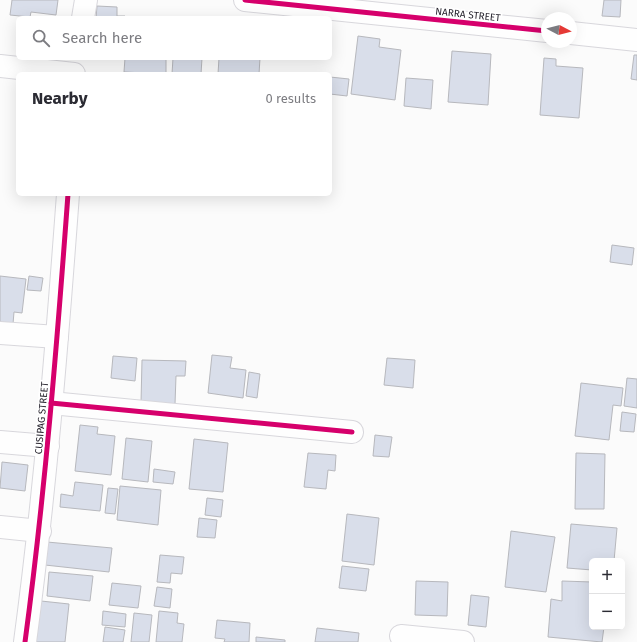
<!DOCTYPE html>
<html lang="en">
<head>
<meta charset="utf-8">
<style>
	body { margin:0; font-family:"Fira Sans",sans-serif; background:#f7f7f7; color:#2b2b33 }
	.controls { position:absolute; right:12px; bottom:12px; display:grid; overflow:hidden; border-radius:6px; box-shadow:0 4px 16px #0002 }
	.controls button { width:36px; height:36px; display:grid; place-items:center; padding:0; border:0; border-bottom:1px solid #e1e1e2; background:#fff; color:#2b2b33; font:20px sans-serif }
	.compass { position:absolute; left:541px; top:12px; width:36px; height:36px; border-radius:50%; background:#fff; box-shadow:0 4px 16px #0002; rotate:97deg }
	.list { margin:0; padding:0; list-style:none }
	h2 { display:flex; justify-content:space-between; align-items:center; height:52px; margin:0; padding:0 16px; font-size:17px }
	h2 small { font-size:13px; font-weight:400; color:#7c7c81 }
	.icon { flex:none; width:22px; height:22px; fill:none; stroke:currentColor; stroke-width:2; stroke-linecap:round; stroke-linejoin:round }
	.map { position:relative; flex:none; width:637px; height:642px; overflow:hidden }
	.search { position:absolute; background:#fff; box-shadow:0 4px 16px #0002; left:16px; top:16px; width:316px; height:44px; display:flex; align-items:center; gap:10px; box-sizing:border-box; padding:0 14px; border-radius:6px; color:#7c7c81; font-size:15px }
	.panel { position:absolute; background:#fff; box-shadow:0 4px 16px #0002; left:16px; top:72px; width:316px; height:124px; border-radius:6px }
	.map>svg:first-child { display:block }
	.building { fill:#d9deea; stroke:#b7b8bd }
	.lines { fill:none; stroke-linecap:round; stroke-linejoin:round }
	.minor-casing { stroke:#d8d7dc; stroke-width:24 }
	.minor { stroke:#fefefe; stroke-width:22 }
	.cycleway-casing { stroke:#fff; stroke-width:8 }
	.cycleway { stroke:#d6006c; stroke-width:5 }
	.labels { text-anchor:middle; stroke-width:3.5; stroke-linejoin:round; paint-order:stroke }
	.street-label { font-size:10px; fill:#26232d; stroke:#fff }
</style>
</head>
<body>
<div class="map">
<svg width="637" height="642" viewBox="0 0 637 642">
	<rect width="100%" height="100%" fill="#fbfbfb"/>
	<g class="building">
		<polygon points="12,0 58,0 56,15 31,12 30,17 10,15"/>
		<polygon points="604,0 621,0 620,17 602,16"/>
		<polygon points="97,6 117,7 117,16 125,16 125,18 96,18"/>
		<polygon points="358,36 380,39 379,47 401,50 395,100 351,94"/>
		<polygon points="452,51 491,54 488,105 448,102"/>
		<polygon points="634,55 637,55 637,80 631,79"/>
		<polygon points="125,58 166,58 166,74 124,72"/>
		<polygon points="173,58 202,58 201,74 172,74"/>
		<polygon points="219,58 260,58 259,74 218,74"/>
		<polygon points="544,58 556,59 556,66 583,68 579,118 540,115"/>
		<polygon points="330,77 349,79 347,96 330,94"/>
		<polygon points="406,78 433,80 431,109 404,106"/>
		<polygon points="612,245 634,248 632,265 610,262"/>
		<polygon points="0,276 26,279 22,313 14,312 13,324 0,323"/>
		<polygon points="29,276 43,278 41,291 27,290"/>
		<polygon points="212,355 232,357 230,368 246,370 243,398 208,393"/>
		<polygon points="113,356 137,358 135,381 111,378"/>
		<polygon points="387,358 415,360 413,388 384,385"/>
		<polygon points="142,360 186,361 185,376 176,376 175,404 141,403"/>
		<polygon points="249,372 260,374 257,398 246,396"/>
		<polygon points="627,378 637,379 637,408 624,406"/>
		<polygon points="581,383 623,388 621,406 613,405 609,440 575,436"/>
		<polygon points="622,412 636,414 634,432 620,431"/>
		<polygon points="80,425 98,427 97,434 115,436 111,475 75,471"/>
		<polygon points="375,435 392,437 389,457 373,456"/>
		<polygon points="126,438 152,441 148,482 122,479"/>
		<polygon points="194,439 228,443 223,492 189,489"/>
		<polygon points="308,453 336,455 335,471 328,470 326,489 304,487"/>
		<polygon points="576,453 605,454 604,509 575,509"/>
		<polygon points="2,462 28,465 25,491 0,488"/>
		<polygon points="154,469 175,472 173,484 153,482"/>
		<polygon points="75,482 103,485 100,511 60,507 61,494 73,496"/>
		<polygon points="120,486 161,490 158,525 117,520"/>
		<polygon points="108,488 118,489 115,514 105,513"/>
		<polygon points="207,498 223,500 221,517 205,515"/>
		<polygon points="347,514 379,518 374,565 342,561"/>
		<polygon points="199,518 217,520 215,538 197,537"/>
		<polygon points="571,524 617,528 614,561 592,561 592,570 567,568"/>
		<polygon points="511,531 555,537 546,592 505,587"/>
		<polygon points="47,542 112,548 109,572 45,565"/>
		<polygon points="160,555 184,557 182,574 171,573 170,583 157,582"/>
		<polygon points="342,566 369,569 366,591 339,588"/>
		<polygon points="49,572 93,576 90,601 47,596"/>
		<polygon points="416,581 448,582 447,616 415,615"/>
		<polygon points="562,581 592,582 592,627 604,627 602,642 548,637 551,599 562,601"/>
		<polygon points="112,583 141,586 138,608 109,605"/>
		<polygon points="157,587 172,589 170,608 154,606"/>
		<polygon points="471,595 489,597 486,627 468,625"/>
		<polygon points="41,601 69,604 65,642 36,642"/>
		<polygon points="103,611 126,614 125,627 102,625"/>
		<polygon points="159,611 178,613 177,623 184,624 182,642 156,642"/>
		<polygon points="134,613 152,615 149,642 131,642"/>
		<polygon points="217,620 250,623 249,642 224,642 225,639 215,638"/>
		<polygon points="105,627 125,630 123,642 103,642"/>
		<polygon points="317,628 359,633 358,642 315,642"/>
		<polygon points="256,637 285,640 285,642 256,642"/>
	</g>
	<g class="lines">
		<g class="minor-casing">
			<g id="minor">
				<polyline points="245,0 547,31"/>
				<polyline points="83,18 86,0"/>
				<polyline points="571,33 637,40"/>
				<polyline points="0,66 74,74"/>
				<polyline points="0,333 57,337"/>
				<polyline points="51,403 352,432"/>
				<polyline points="0,442 48,446"/>
				<polyline points="0,527 40,531"/>
				<polyline points="401,636 463,642"/>
				<path d="M25,642C45,493 57,344 68,194"/>
			</g>
		</g>
		<use href="#minor" class="minor"/>
		<g class="cycleway-casing">
			<g id="cycleway">
				<polyline points="245,0 547,31"/>
				<polyline points="51,403 352,432"/>
				<path d="M25,642C45,493 57,344 68,194"/>
			</g>
		</g>
		<use href="#cycleway" class="cycleway"/>
	</g>
	<g class="labels">
		<g class="street-label">
			<text transform="translate(468 14) rotate(6)" y="4">NARRA STREET</text>
			<text transform="translate(41 418) rotate(-85)" y="4">CUSIPAG STREET</text>
		</g>
	</g>
</svg>
<div class="controls">
<button>+</button>
<button>−</button>
</div>
<svg class="compass" viewBox="-18 -18 36 36"><path d="M0-13l5 13h-10z" fill="#e53935"/><path d="M0 13l5-13h-10z" fill="#7c7c81"/></svg>
<div class="search"><svg class="icon" aria-label="search" viewBox="0 0 24 24"><circle cx="10" cy="10" r="6"/><path d="M15 15l6 6"/></svg>Search here</div>
<section class="panel">
<h2>Nearby<small>0 results</small></h2>
<ul class="list">
</ul>
</section>
</div>
</body>
</html>
